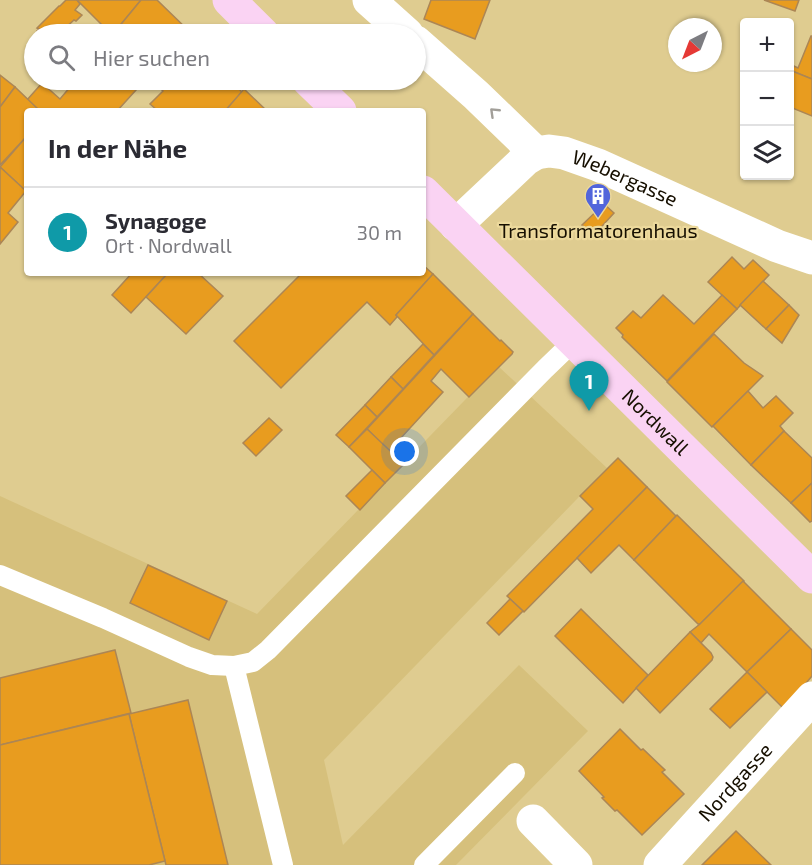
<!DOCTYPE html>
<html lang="de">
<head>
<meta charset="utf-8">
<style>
	body { margin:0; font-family:"Exo 2",sans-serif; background:#f2f2f3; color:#2b2b33 }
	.controls { position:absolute; right:18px; top:18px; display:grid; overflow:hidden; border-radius:6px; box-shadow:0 2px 4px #0004 }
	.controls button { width:54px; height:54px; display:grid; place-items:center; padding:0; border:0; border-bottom:2px solid #e1e1e2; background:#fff; color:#2b2b33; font:30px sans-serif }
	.compass { position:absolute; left:668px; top:18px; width:54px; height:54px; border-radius:50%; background:#fff; box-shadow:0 2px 4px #0004; rotate:222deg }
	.you { position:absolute; left:405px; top:452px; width:21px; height:21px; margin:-15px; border:4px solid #fff; border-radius:50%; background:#1a73e8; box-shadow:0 0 0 9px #1a73e833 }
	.badge { display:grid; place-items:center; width:39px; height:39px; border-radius:50%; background:#5265db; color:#fff; font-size:20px; font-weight:700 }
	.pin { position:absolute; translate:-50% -50px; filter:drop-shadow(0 2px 3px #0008) }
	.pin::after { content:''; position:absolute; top:32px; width:21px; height:18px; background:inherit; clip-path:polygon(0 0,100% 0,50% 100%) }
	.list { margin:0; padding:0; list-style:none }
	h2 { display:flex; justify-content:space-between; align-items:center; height:78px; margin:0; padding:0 24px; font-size:26px }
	h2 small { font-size:20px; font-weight:400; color:#7c7c81 }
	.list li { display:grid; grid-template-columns:39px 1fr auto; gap:18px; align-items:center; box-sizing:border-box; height:90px; padding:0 24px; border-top:2px solid #e1e1e2 }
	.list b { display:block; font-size:22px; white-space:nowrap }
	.list p { margin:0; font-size:20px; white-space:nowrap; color:#7c7c81 }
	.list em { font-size:20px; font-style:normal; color:#7c7c81 }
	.icon { flex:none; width:33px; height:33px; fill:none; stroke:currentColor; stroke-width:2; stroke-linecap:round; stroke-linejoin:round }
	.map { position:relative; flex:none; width:812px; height:865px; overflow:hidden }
	.search { position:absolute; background:#fff; box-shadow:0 2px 4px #0004; left:24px; top:24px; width:402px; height:66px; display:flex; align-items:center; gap:15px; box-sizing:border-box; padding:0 21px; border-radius:33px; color:#7c7c81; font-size:22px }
	.panel { position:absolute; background:#fff; box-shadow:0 2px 4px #0004; left:24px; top:108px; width:402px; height:168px; border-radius:6px }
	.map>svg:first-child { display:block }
	.built { fill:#d6c07c }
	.building { fill:#e89c1f; stroke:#ac8655; stroke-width:1.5 }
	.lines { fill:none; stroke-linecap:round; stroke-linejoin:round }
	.lane { stroke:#fff; stroke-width:20 }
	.street { stroke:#fff; stroke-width:33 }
	.primary { stroke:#fad3f3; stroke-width:33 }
	.oneway { stroke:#a29f99 }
	.labels { text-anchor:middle; stroke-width:4.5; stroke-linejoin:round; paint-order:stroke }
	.street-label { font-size:20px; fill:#160f00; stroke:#ecd99c }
	.poi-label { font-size:20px; fill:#160f00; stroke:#ecd99c }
</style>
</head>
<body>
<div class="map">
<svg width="812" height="865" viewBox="0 0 812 865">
	<rect width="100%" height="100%" fill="#dfcc90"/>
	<polygon class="built" points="498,366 607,468 324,760 343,845 519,665 588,731 456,865 0,865 0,496 257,614"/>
	<g class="building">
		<polygon points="66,0 77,0 80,4 75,10 82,15 76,21 74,20 59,34 40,34 37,31 39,29 37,28 59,6 60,6"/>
		<polygon points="77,0 141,0 113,34 111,34"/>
		<polygon points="141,0 157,0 192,34 113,34"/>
		<polygon points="431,0 490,0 475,39 424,19"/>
		<polygon points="764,0 799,0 795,11"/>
		<polygon points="811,36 812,36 812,79 792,71 794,66 798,68"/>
		<polygon points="792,71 812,79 812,116 790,107 790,77"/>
		<polygon points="0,75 15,87 0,107"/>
		<polygon points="76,80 142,80 134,88 136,90 117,111 40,111 27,100 42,83 60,99"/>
		<polygon points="151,80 230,80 242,92 225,111 158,111 150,104 163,91"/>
		<polygon points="15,87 40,111 27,111 27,136 0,165 0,107"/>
		<polygon points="244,89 267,111 225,111"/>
		<polygon points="27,136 27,192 0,167"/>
		<polygon points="0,167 26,191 8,213 18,222 0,244"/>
		<polygon points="604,204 614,213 593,236 582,225"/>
		<polygon points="732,257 744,269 753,260 769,275 737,309 708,282"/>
		<polygon points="423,265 433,274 396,315 397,317 390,325 367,302 281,388 234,341 302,273 423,273"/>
		<polygon points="132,273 168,273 131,313 112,295"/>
		<polygon points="168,273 198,273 223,296 186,334 146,297"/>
		<polygon points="433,274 473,314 434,355 396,315"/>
		<polygon points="763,281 789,305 766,329 740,305"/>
		<polygon points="663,295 694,324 722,295 737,309 667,381 622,337 623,335 616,328 633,311 641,318"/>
		<polygon points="789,305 799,315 782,343 766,329"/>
		<polygon points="473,314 500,341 501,340 513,352 512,354 469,397 441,369 431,381 443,392 389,451 367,429"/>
		<polygon points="714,334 744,363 763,376 712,427 667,382"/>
		<polygon points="423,344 434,355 403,389 391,377"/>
		<polygon points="391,377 403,389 377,417 365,405"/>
		<polygon points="748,391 763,408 776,396 793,413 780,426 784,431 751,465 713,426"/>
		<polygon points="365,405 377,417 349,447 336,435"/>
		<polygon points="269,418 282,430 256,456 243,443"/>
		<polygon points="367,429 404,464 385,483 349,447"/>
		<polygon points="784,431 812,458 812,483 791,503 751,465"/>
		<polygon points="618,458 647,487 524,612 507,596 593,509 580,496"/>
		<polygon points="372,470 385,483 360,510 346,496"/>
		<polygon points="812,483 812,521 810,522 791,503"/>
		<polygon points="647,487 676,516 634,560 619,545 591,573 577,558"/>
		<polygon points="677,515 744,581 700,624 698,624 634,560"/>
		<polygon points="148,565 227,601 209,640 130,603"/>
		<polygon points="743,581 791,629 747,672 709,634 701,643 690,632 700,624"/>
		<polygon points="510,599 523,611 499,635 487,623"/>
		<polygon points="581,609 648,675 623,703 555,636"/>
		<polygon points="791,629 812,650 812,676 784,709 747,672"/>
		<polygon points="690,632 711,653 713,657 712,660 660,713 636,688"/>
		<polygon points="115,650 131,713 0,745 0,678"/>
		<polygon points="747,672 767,692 730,728 710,709"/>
		<polygon points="188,700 228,865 166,865 165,861 129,714"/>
		<polygon points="129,714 165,861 149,865 0,865 0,745"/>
		<polygon points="620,729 641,750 643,749 665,770 662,772 684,794 642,835 617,810 615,811 602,798 604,797 579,771"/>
		<polygon points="736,831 771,865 702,865"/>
	</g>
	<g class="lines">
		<g class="lane">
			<polyline points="0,575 103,618 189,657 212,665 234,666 253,662 268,650 545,369 573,342"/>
			<polyline points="234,666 283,865"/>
			<polyline points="424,865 515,773"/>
		</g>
		<g class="street">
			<polyline points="369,0 407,34"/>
			<polyline points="416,42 476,95 536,153"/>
			<path id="s1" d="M456,225L526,159L536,153L549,151L564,153L598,165L777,246L812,258"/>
			<polyline points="533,821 576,865"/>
			<path id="s2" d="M660,865L812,698"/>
		</g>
		<g class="primary">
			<polyline points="229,0 263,34"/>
			<polyline points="308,80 340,111"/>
			<path id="s3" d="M423,192L812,577"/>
		</g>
	</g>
	<defs><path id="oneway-chevron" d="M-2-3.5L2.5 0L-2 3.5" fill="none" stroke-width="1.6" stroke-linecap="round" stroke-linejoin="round" transform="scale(1.5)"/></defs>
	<use class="oneway" href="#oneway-chevron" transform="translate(494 112) rotate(-136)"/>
	<defs>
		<g id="building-pin" transform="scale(1.35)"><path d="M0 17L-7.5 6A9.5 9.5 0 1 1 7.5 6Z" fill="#5265db" stroke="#ecd99c"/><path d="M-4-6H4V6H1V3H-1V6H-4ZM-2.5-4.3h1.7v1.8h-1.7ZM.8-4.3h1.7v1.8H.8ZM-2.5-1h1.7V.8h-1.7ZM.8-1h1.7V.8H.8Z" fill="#fff"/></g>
	</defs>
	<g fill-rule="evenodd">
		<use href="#building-pin" x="598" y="196"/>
	</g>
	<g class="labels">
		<g class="street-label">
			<text dy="7" stroke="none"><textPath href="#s1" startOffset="202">Webergasse</textPath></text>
			<text dy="7" stroke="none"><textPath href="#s3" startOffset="327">Nordwall</textPath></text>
			<text dy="7" stroke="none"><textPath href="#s2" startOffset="112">Nordgasse</textPath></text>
		</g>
		<g class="poi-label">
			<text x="598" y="238">Transformatorenhaus</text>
		</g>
	</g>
</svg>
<div class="controls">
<button>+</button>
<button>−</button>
<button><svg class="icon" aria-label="layers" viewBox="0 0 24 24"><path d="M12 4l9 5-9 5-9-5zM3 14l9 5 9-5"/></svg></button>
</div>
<svg class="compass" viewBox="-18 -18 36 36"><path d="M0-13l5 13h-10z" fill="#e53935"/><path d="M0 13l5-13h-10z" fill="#7c7c81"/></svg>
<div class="you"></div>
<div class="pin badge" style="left:589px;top:411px;background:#0f9aa8">1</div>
<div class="search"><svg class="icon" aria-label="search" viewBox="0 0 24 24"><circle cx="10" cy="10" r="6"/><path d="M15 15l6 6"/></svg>Hier suchen</div>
<section class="panel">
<h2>In der Nähe<small></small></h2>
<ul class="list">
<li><span class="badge" style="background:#0f9aa8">1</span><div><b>Synagoge</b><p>Ort · Nordwall</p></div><em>30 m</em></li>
</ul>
</section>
</div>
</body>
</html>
